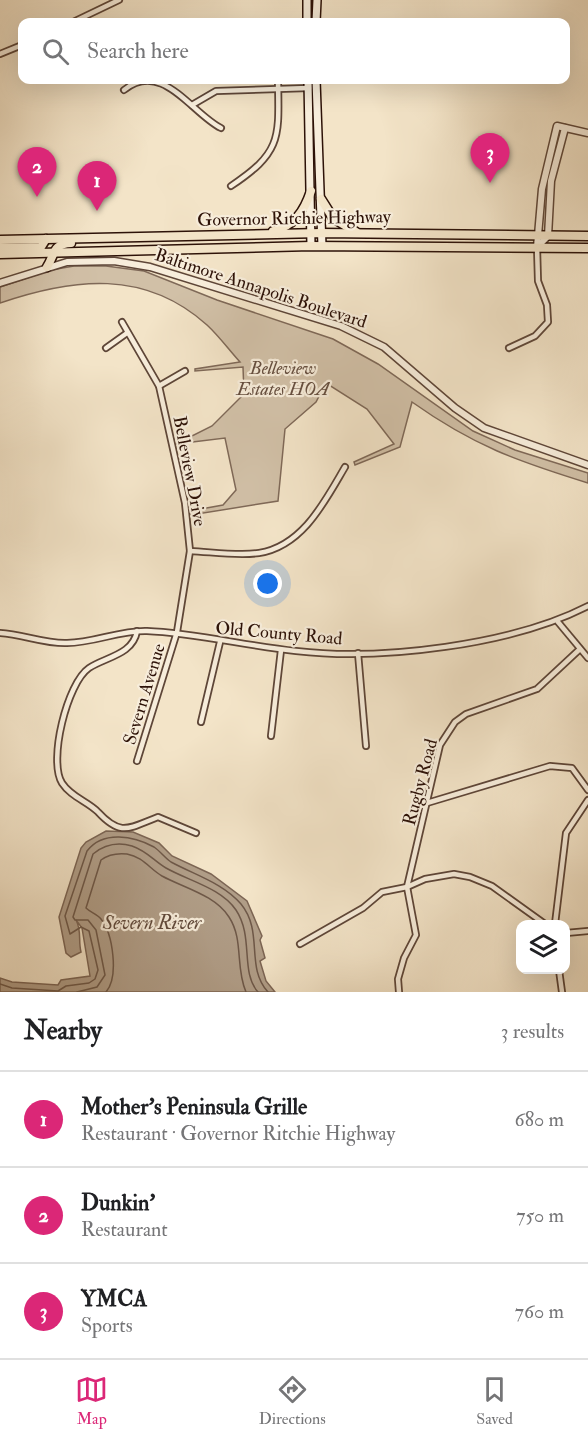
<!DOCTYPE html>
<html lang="en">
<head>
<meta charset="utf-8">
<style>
	body { margin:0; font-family:"IM FELL Double Pica",serif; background:#f2f2f2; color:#202124 }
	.controls { position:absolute; right:18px; bottom:18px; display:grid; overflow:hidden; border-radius:12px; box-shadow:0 6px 24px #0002 }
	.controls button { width:54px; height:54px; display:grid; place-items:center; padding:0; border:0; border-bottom:2px solid #e0e0e0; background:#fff; color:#202124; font:30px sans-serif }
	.you { position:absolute; left:268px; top:584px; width:21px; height:21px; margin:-15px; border:4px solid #fff; border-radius:50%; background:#1a73e8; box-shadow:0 0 0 9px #1a73e833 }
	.badge { display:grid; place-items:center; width:39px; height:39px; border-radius:50%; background:#db2777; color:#fff; font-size:20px; font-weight:700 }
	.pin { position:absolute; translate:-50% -50px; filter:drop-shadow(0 2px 3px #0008) }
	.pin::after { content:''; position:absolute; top:32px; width:21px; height:18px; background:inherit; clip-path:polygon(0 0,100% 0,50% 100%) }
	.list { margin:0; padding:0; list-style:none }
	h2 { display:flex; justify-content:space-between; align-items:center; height:78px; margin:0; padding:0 24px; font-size:26px }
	h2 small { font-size:20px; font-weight:400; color:#757577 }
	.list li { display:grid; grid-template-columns:39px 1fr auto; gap:18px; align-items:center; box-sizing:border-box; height:96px; padding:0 24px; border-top:2px solid #e0e0e0 }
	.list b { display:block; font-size:22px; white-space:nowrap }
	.list p { margin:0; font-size:20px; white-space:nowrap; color:#757577 }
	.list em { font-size:20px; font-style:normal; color:#757577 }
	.icon { flex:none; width:33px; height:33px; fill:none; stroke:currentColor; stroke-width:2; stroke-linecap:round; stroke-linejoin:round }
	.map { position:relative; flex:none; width:588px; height:992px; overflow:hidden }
	.search { position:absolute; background:#fff; box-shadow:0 6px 24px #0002; left:18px; right:18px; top:18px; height:66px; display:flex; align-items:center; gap:15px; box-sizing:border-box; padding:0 21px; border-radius:12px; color:#757577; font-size:22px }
	.sheet { height:366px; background:#fff }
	nav { display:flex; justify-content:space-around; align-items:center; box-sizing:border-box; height:84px; border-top:2px solid #e0e0e0; background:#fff; font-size:16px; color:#757577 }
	nav a { display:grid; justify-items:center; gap:3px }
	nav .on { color:#db2777 }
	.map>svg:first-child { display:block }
	.green { fill:#d1c0a7; stroke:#7f6958; stroke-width:1.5 }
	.water { fill:#b09d87; stroke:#7c6554; stroke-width:1.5 }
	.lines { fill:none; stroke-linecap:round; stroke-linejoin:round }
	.shore { stroke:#6e5848; stroke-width:1.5 }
	.minor-casing { stroke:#5e4638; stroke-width:8 }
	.tertiary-casing { stroke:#5e4638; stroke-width:9 }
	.secondary-casing { stroke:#2d1208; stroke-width:10 }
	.trunk-casing { stroke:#2d1208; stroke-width:11 }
	.minor { stroke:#f7eddb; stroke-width:4.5 }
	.tertiary { stroke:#f7eddb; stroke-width:6 }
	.secondary { stroke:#f7eddb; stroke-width:7 }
	.trunk { stroke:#f3e4c8; stroke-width:8 }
	.labels { text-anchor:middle; stroke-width:4.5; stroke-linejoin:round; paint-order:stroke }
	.street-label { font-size:18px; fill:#2d1208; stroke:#f7eddb }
	.park-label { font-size:18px; font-style:italic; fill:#664f40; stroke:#f7eddb }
	.water-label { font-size:20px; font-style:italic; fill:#614a3b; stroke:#f7eddb }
</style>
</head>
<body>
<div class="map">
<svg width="588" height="992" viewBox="0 0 588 992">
	<rect width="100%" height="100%" fill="#f3e4c8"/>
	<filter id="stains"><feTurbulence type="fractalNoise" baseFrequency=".00333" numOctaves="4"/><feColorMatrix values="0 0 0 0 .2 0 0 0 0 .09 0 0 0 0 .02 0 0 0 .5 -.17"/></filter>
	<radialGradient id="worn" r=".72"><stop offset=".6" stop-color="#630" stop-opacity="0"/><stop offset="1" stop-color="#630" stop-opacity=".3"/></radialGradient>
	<path class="green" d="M74,266H106L144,271L217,300L333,339L378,364L473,431L515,450L588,473V483C517,461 474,446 412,402L400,447L355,465L354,462L394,444L367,409L326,383L316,402L285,429L278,501L191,515L190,511L223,505L236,490L225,438L176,444L212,426L244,394L243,367L195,371V369L240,362C229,350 219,336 207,325C145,269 73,278 0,303V287L51,270Z"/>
	<path class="water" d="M106,831L133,832L159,843L172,856L211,874L247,901L262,936L260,940L265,958L260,961L266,981L275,992H0V978L12,982L58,985L61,980L90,976L82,928L76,920C82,931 78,941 81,952L71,957L66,953L59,917L81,848L86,842Z"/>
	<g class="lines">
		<g class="shore">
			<path d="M0,984L12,988L58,991L66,986L89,983L95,979L98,970L89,931L81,927L70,934L65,916L87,851C103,830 134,836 154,847C160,851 165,858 171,862C195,875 223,883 241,904C264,932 245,967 268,992"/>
			<path d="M77,992L97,987L105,975L96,930L88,920H75L73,917L93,854C104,845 118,842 132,846C147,851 154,861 166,868C189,881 221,888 236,910C254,937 240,972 258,992"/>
			<path d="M106,992C119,977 113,934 101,919C97,914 90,912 86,908L101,860C109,854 118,853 127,854C143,857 150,869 162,876C184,888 215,895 229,917C244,940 235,967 246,992"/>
		</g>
		<g class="minor-casing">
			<g id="minor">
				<polyline points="73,22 119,0"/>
				<polyline points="0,54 22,45"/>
				<path d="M124,90C162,59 192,114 221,128"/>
				<polyline points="192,105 216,91 309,88"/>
				<path d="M231,186C282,152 279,138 278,80"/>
				<polyline points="122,322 159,386 185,503 190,551 177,632 137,761"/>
				<polyline points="106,348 127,333"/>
				<polyline points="509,348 535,336 548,322 547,305 538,281 537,247"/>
				<polyline points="159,386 185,371"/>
				<path d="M190,551C212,552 238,556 259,553C303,546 325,501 345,467"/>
				<polyline points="558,622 588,658"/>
				<path d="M137,631C133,655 105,657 89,668C67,683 48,761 62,783C71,797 87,801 98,812C121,837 129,828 158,817L196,833"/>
				<path d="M0,633C22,634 45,644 67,643C94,643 120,630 147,631C195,633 247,646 296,651C381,661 512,645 588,606"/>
				<polyline points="358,653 366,746"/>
				<polyline points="201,722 220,642"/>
				<polyline points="271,736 281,650"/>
				<polyline points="427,803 550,766 572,768 588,790"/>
				<polyline points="555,924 566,833 588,800"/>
				<polyline points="566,933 588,931"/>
				<polyline points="300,944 363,908 382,892 407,887 425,879 454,874 470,877 492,886 545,924"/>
				<polyline points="559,970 562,992"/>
				<polyline points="399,992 398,979 404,958 416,935 407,887 440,745 455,722 466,714 537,689 580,649"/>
			</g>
		</g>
		<g class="tertiary-casing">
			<g id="tertiary">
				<polyline points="537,247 542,189 557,126 588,133"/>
				<polyline points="537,247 548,236 551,181 565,128"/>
				<polyline points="0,283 67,262 114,261 150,267 341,326 384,347 455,408 484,428 588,465"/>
			</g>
		</g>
		<g class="secondary-casing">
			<g id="secondary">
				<polyline points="307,22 307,0"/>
				<polyline points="316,22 317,0"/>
				<polyline points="308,80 311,246"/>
				<polyline points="316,80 322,246"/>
			</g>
		</g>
		<g class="trunk-casing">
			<g id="trunk">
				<polyline points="321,199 333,218 356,232"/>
				<path d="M273,231C295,225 304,212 311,191"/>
				<polyline points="0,240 321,233 588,236"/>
				<polyline points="0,248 41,247 46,239"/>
				<polyline points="0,254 311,246 588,248"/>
				<path d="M47,267C55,255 52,244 71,243"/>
			</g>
		</g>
		<use href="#minor" class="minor"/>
		<use href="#tertiary" class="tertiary"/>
		<use href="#secondary" class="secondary"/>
		<use href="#trunk" class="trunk"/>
	</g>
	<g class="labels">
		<g class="street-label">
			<text transform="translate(294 218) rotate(-1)" y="6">Governor Ritchie Highway</text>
			<text transform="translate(261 288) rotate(18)" y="6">Baltimore Annapolis Boulevard</text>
			<text transform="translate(190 471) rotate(79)" y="6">Belleview Drive</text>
			<text transform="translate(279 633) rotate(5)" y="6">Old County Road</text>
			<text transform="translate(144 694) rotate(-73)" y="6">Severn Avenue</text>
			<text transform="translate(420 782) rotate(-75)" y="6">Rugby Road</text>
		</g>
		<g class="park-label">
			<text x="283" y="374">Belleview<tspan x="283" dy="21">Estates HOA</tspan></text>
		</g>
		<g class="water-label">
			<text x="152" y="929">Severn River</text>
		</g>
	</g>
	<rect width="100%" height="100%" filter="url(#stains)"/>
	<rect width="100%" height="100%" fill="url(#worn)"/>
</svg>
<div class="controls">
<button><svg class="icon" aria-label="layers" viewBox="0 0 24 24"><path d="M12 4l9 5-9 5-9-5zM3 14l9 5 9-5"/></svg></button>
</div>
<div class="you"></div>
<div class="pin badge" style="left:97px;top:211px">1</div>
<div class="pin badge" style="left:37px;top:197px">2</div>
<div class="pin badge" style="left:490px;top:183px">3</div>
<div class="search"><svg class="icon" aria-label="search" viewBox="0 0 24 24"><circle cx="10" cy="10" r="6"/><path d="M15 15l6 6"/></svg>Search here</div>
</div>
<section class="sheet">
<h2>Nearby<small>3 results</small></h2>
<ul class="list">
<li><span class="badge">1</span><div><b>Mother's Peninsula Grille</b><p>Restaurant · Governor Ritchie Highway</p></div><em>680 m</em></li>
<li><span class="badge">2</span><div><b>Dunkin'</b><p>Restaurant</p></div><em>750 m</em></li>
<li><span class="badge">3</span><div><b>YMCA</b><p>Sports</p></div><em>760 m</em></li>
</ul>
</section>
<nav>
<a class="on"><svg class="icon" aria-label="map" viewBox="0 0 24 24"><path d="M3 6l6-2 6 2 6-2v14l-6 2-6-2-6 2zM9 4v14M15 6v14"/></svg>Map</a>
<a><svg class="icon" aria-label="directions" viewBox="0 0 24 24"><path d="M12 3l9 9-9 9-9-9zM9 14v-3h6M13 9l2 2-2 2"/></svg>Directions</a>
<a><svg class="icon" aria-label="saved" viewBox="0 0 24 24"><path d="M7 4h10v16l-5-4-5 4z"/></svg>Saved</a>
</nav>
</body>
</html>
